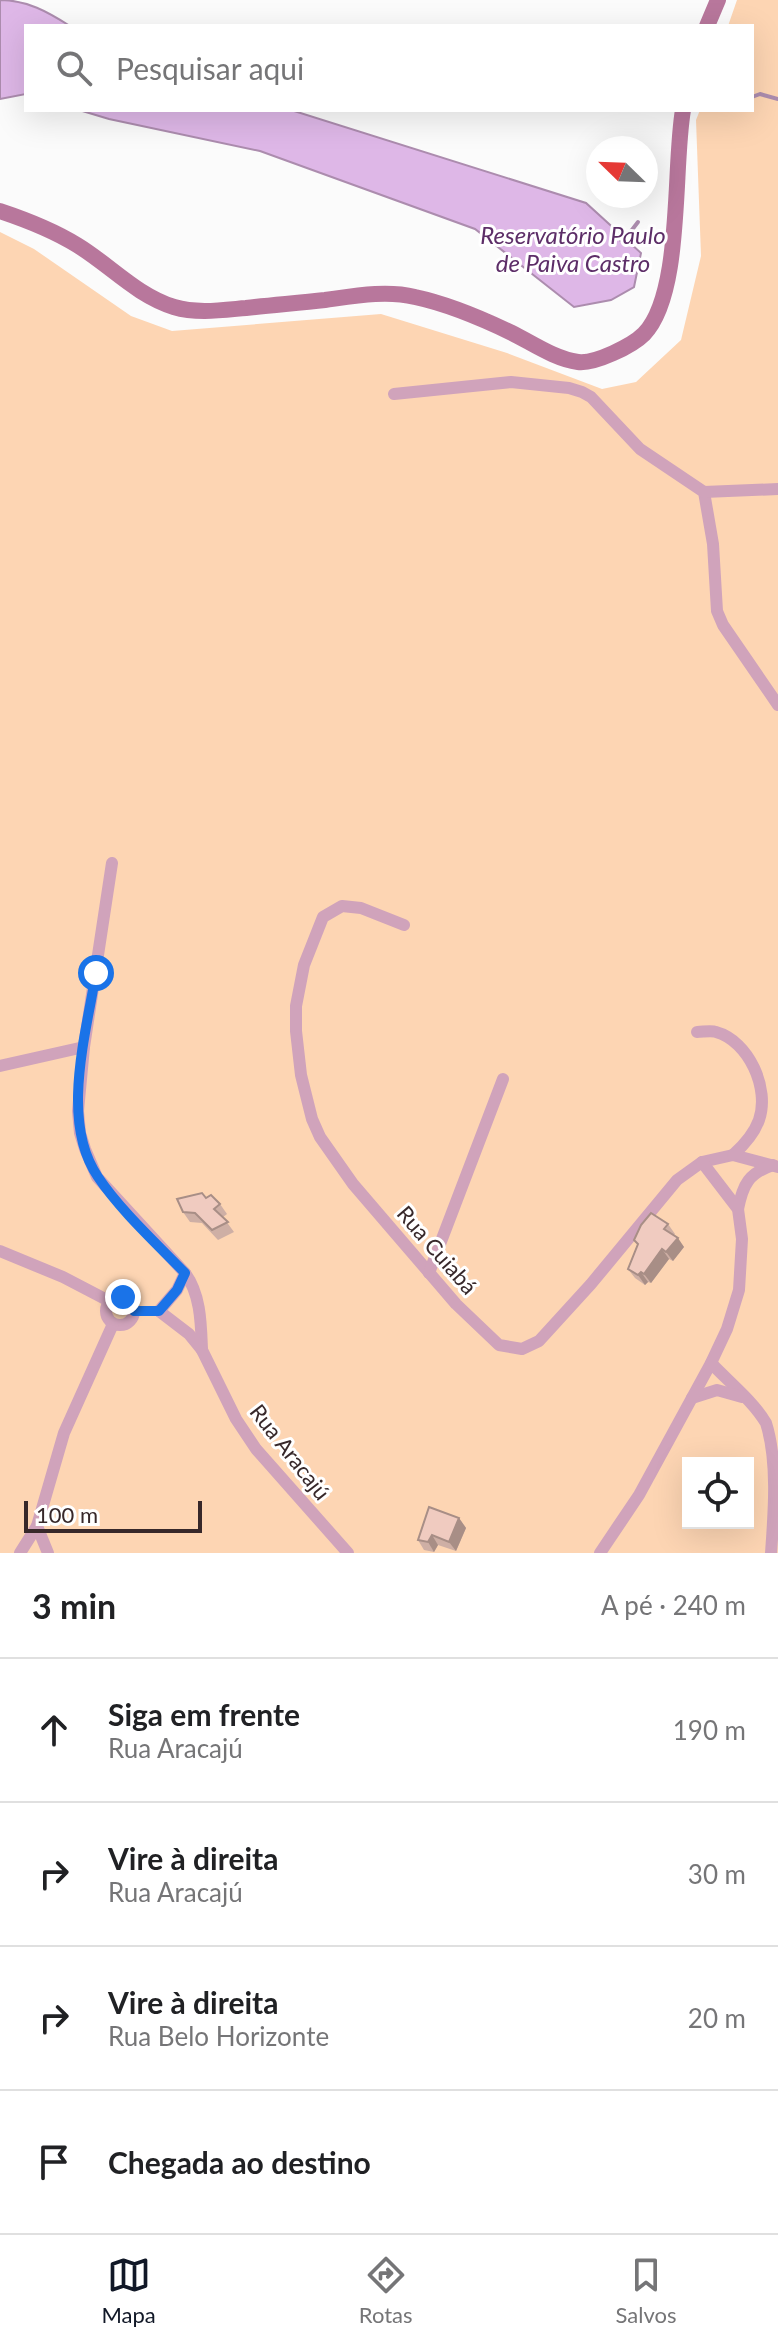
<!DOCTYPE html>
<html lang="pt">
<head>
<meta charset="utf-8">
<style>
	body { margin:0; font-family:Lato,sans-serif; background:#f2f2f2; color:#202124 }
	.controls { position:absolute; right:24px; bottom:24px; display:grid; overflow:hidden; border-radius:0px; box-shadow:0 8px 32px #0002 }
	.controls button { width:72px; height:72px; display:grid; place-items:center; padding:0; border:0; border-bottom:2px solid #e0e0e0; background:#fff; color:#202124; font:40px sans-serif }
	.compass { position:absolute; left:586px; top:136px; width:72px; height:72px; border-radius:50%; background:#fff; box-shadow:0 8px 32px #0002; rotate:293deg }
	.scale { position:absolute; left:24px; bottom:20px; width:178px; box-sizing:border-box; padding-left:8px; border:4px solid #37282a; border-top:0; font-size:22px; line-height:28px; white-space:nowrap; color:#37282a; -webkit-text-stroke:6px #fff; paint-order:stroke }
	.stop { position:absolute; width:24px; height:24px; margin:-18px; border:6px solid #1a73e8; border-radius:50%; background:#fff }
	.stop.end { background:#1a73e8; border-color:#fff; box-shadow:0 2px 8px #0008 }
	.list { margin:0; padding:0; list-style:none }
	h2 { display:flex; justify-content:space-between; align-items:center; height:104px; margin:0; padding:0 32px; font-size:34px }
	h2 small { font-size:26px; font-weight:400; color:#757577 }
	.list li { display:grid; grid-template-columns:52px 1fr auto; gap:24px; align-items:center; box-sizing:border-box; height:144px; padding:0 32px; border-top:2px solid #e0e0e0 }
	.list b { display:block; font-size:30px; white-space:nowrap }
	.list p { margin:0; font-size:26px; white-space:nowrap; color:#757577 }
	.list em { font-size:26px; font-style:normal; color:#757577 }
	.icon { flex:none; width:44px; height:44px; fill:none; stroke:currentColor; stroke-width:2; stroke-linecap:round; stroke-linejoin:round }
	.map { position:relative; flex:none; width:778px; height:1553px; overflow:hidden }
	.search { position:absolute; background:#fff; box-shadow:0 8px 32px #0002; left:24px; right:24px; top:24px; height:88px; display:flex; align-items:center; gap:20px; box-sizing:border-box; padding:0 28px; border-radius:0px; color:#757577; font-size:30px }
	.sheet { height:680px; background:#fff }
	nav { display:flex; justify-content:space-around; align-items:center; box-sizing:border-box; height:112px; border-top:2px solid #e0e0e0; background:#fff; font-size:22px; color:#757577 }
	nav a { display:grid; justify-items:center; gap:4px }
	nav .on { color:#111827 }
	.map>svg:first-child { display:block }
	.green { fill:#fdd5b3; fill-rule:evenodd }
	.water { fill:#deb7e7; stroke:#ac8cae; stroke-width:2 }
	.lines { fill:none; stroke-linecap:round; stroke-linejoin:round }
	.stream { stroke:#ac8cae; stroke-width:4 }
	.minor { stroke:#d0a3bb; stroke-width:12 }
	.secondary { stroke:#b8779c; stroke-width:16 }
	.wall { fill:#ceafa5 }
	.shaded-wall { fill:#a88e86 }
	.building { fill:#f0cbc0; stroke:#a88e86; stroke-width:2 }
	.route { stroke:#1a73e8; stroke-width:10 }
	.labels { text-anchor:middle; stroke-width:6; stroke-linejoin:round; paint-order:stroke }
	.street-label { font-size:22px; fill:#37282a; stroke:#fff }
	.water-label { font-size:24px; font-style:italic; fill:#5d2e68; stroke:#fff }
</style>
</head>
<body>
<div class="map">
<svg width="778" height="1553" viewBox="0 0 778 1553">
	<rect width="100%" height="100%" fill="#fbfbfb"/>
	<path class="green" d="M737,0H778V1553H0V232L34,249L131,316L172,331L381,314L507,353L602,389L636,382L681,340L701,256L696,120L700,110H752V26H728ZM688,1463H748V1523H688Z"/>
	<g class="water">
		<path d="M0,0C27,0 48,12 70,26H26V94L0,99Z"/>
		<polygon points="79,110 291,110 586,203 641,253 634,287 611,300 574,307 475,229 260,151 109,119"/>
	</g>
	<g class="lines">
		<g class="stream">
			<polyline points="752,97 760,94 778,99"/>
			<polyline points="621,240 625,239 638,222"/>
		</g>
		<g class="minor">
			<polyline points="394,394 511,382 569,388 582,392 591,397 640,449 704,492 713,544 717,611 723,625 778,705"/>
			<polyline points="704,492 778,489"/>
			<polyline points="112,863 84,1047 78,1111 80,1133 85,1149 97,1177 185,1273 177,1290 159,1311"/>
			<polyline points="404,925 361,908 342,906 323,917 304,965 296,1006 296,1031 301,1075 312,1119 320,1137 353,1184 456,1304 499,1345 522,1349 539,1341 591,1284 677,1180 702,1162 733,1155 778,1167"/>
			<path d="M697,1032C703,1032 711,1030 716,1032C749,1041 770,1089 759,1120C754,1134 744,1145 733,1155"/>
			<polyline points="0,1066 84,1047"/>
			<path d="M738,1209C743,1184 749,1173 773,1165"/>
			<polyline points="0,1251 63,1277 109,1301"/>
			<path d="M185,1273C201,1295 201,1324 202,1350"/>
			<polyline points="429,1273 503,1079"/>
			<circle cx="120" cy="1311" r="14"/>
			<polyline points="159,1311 189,1334 202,1350 236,1419 256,1449 348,1553"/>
			<path d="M711,1363C729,1382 753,1401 766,1423C778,1461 774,1512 771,1553"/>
			<polyline points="692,1398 717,1390 742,1397"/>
			<polyline points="37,1526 48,1553"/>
			<polyline points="20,1553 37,1526 64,1433 113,1324"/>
			<polyline points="600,1553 639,1495 711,1363 727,1329 739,1290 742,1239 738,1209 702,1162"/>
		</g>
		<g class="secondary">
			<polyline points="707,26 718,0"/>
			<path d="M0,211C27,220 53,230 77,245C110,265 136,295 174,307C197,314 223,310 246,308C272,305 299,303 325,300C354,296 386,290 415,297C448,304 481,318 512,333C532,343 555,359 578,362C595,364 632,346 644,334C683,294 673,166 683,110"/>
		</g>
	</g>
	<g class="wall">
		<polygon points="206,1198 220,1204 227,1214 223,1217 234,1232 218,1240 202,1223 190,1222 183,1212"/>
		<polygon points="668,1224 675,1234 674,1235 684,1247 673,1261 669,1259 651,1283 648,1282 645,1285 635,1278 628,1269 638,1245 634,1240"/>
		<polygon points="459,1518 466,1528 456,1551 438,1545 434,1552 424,1550 418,1540"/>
	</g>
	<g class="shaded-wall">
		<polygon points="678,1238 684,1247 673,1261 666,1252"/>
		<polygon points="662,1249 669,1259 651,1283 644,1274"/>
		<polygon points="641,1272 648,1282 645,1285 638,1275"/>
		<polygon points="459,1518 466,1528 456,1551 449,1542"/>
		<polygon points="432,1535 438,1545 434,1552 428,1542"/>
	</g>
	<g class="building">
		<polygon points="202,1193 206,1198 211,1195 220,1204 214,1209 228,1222 212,1230 195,1213 183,1212 177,1199"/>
		<polygon points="651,1213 668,1224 664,1229 678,1238 666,1252 662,1249 644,1274 641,1272 638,1275 628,1269 638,1244 634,1240 641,1225"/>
		<polygon points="429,1507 459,1518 449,1542 432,1535 428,1542 418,1540"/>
	</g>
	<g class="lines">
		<path class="route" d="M96,973C86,1034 60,1122 98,1177C120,1210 157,1244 185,1273L177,1290L159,1311H134L131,1302L123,1297"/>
	</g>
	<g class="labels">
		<g class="street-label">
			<text transform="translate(437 1250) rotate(49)" y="8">Rua Cuiabá</text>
			<text transform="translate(290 1452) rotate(52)" y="8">Rua Aracajú</text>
		</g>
		<g class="water-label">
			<text x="573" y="244">Reservatório Paulo<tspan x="573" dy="28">de Paiva Castro</tspan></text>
		</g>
	</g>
</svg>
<div class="controls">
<button><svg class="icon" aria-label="locate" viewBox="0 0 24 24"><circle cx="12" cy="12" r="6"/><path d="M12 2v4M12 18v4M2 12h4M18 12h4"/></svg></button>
</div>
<svg class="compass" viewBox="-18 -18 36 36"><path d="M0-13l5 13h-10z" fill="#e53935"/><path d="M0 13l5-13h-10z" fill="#757577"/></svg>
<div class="scale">100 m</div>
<div class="stop" style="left:96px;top:973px"></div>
<div class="stop end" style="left:123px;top:1297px"></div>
<div class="search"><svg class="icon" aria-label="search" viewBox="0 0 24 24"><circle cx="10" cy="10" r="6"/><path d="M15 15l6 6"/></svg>Pesquisar aqui</div>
</div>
<section class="sheet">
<h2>3 min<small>A pé · 240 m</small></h2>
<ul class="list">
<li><svg class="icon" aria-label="ahead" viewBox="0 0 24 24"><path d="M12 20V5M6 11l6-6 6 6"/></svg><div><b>Siga em frente</b><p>Rua Aracajú</p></div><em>190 m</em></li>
<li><svg class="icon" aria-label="right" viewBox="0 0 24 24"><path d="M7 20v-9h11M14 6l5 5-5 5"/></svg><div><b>Vire à direita</b><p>Rua Aracajú</p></div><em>30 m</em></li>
<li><svg class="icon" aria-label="right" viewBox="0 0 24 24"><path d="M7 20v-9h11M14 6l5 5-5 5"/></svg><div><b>Vire à direita</b><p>Rua Belo Horizonte</p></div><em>20 m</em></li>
<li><svg class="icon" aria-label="arrive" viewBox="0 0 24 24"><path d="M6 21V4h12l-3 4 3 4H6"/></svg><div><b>Chegada ao destino</b></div></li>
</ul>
</section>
<nav>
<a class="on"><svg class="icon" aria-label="map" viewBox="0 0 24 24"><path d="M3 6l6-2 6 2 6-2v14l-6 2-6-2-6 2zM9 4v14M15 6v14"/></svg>Mapa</a>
<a><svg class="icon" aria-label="directions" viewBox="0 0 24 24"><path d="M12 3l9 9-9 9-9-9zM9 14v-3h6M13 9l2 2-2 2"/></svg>Rotas</a>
<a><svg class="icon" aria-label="saved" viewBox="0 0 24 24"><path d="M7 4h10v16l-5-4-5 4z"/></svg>Salvos</a>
</nav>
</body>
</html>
